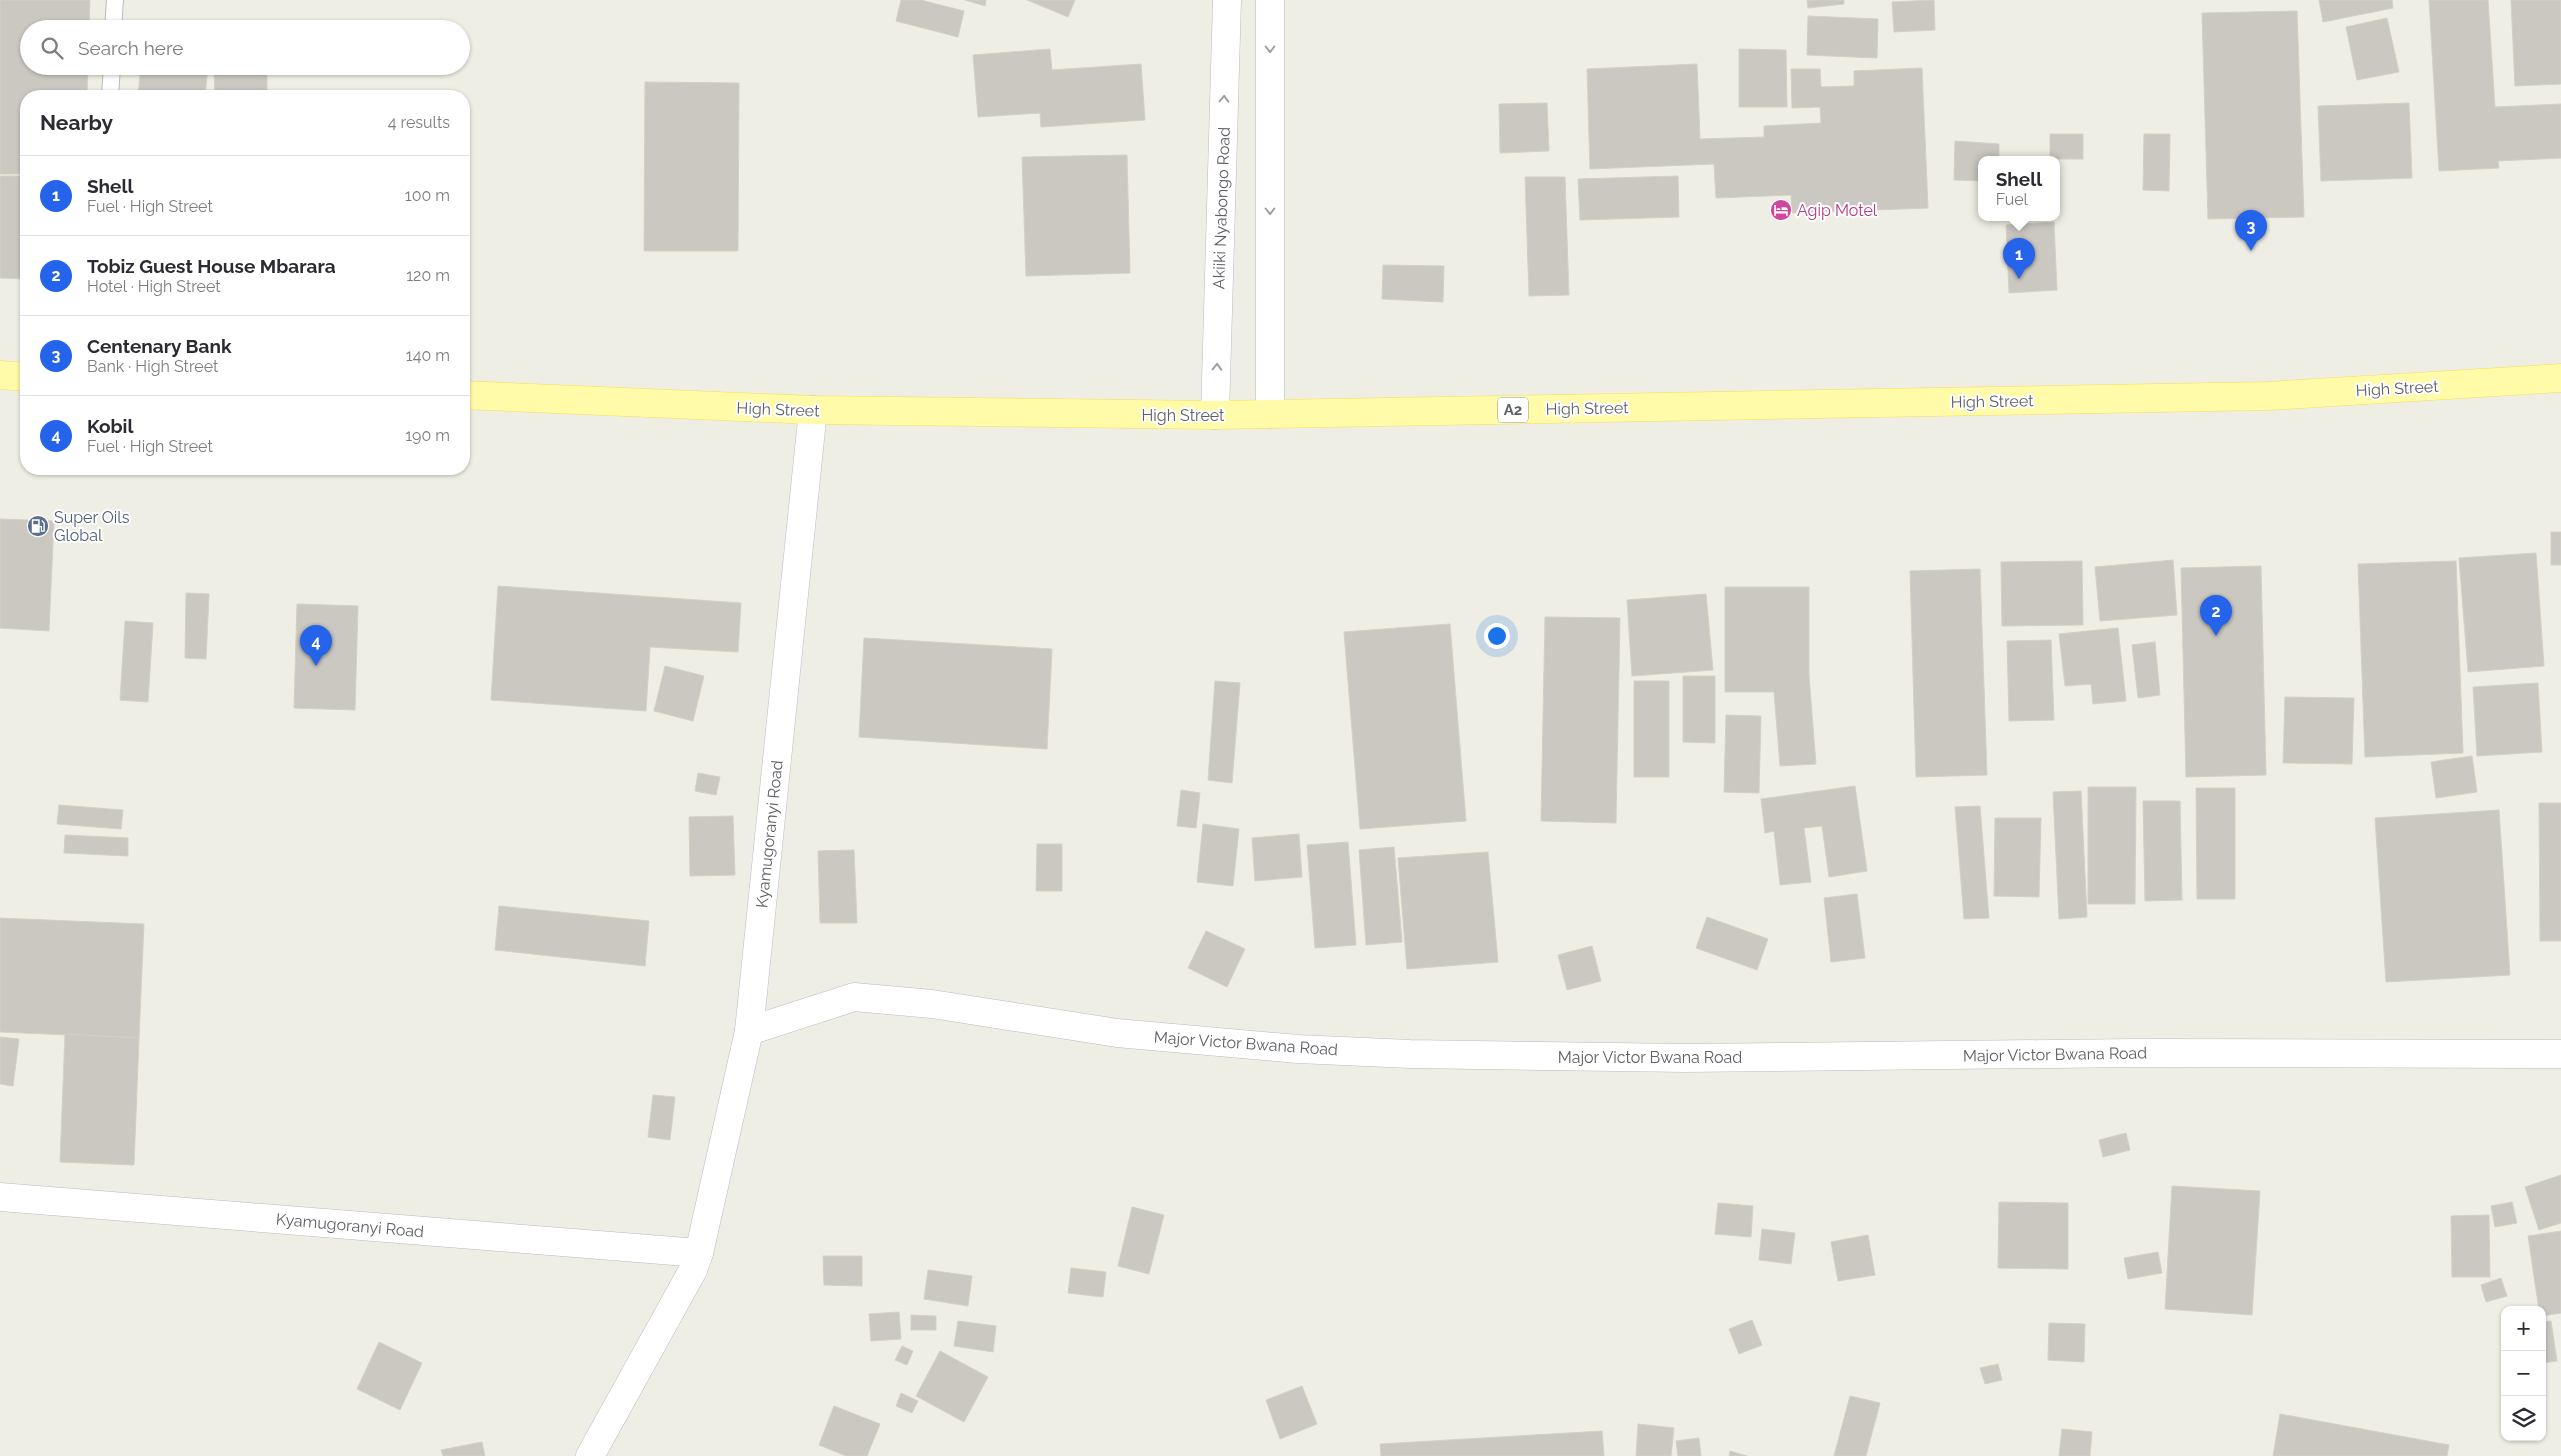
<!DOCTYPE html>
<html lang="en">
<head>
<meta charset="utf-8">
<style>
	body { margin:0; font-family:Raleway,sans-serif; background:#f7f7f7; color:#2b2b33 }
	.controls { position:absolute; right:15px; bottom:15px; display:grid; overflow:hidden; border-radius:10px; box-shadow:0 1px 4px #0004 }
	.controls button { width:45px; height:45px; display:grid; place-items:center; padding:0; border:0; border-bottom:1px solid #e1e1e2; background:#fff; color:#2b2b33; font:25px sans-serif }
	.you { position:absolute; left:1496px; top:635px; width:18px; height:18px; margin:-12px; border:4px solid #fff; border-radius:50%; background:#1a73e8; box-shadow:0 0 0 8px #1a73e833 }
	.badge { display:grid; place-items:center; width:32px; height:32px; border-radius:50%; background:#2563eb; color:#fff; font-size:16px; font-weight:700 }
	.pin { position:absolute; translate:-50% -41px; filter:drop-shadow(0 1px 2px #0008) }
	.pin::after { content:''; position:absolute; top:26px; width:18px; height:15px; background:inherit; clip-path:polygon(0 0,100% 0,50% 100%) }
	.popup { position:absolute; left:1978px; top:156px; width:82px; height:65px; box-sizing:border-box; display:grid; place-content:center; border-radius:10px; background:#fff; filter:drop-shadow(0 1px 4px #0005); font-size:16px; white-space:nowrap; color:#7c7c81 }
	.popup b { font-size:19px; color:#2b2b33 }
	.popup::after { content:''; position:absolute; left:50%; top:100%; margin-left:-10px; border:10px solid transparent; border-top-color:#fff }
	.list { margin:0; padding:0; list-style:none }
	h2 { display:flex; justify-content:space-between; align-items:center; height:65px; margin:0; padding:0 20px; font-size:21px }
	h2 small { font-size:16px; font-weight:400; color:#7c7c81 }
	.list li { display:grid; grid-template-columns:32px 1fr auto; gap:15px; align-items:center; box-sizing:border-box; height:80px; padding:0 20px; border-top:1px solid #e1e1e2 }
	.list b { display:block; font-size:19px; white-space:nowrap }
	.list p { margin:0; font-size:16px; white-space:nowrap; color:#7c7c81 }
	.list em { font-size:16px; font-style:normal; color:#7c7c81 }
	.icon { flex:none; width:28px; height:28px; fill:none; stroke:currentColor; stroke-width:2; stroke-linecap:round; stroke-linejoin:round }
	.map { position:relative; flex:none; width:2561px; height:1456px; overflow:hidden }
	.search { position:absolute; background:#fff; box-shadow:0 1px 4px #0004; left:20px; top:20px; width:450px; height:55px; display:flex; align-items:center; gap:12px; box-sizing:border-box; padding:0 18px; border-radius:28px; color:#7c7c81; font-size:19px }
	.panel { position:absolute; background:#fff; box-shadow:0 1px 4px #0004; left:20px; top:90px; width:450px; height:385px; border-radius:20px }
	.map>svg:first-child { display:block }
	.building { fill:#cac8c1; stroke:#d4d1c2 }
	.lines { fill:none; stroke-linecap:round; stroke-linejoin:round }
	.lane-casing { stroke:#b9bbc1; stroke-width:18 }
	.street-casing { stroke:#b9bbc1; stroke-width:29 }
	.secondary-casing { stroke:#babcc3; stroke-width:29 }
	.primary-casing { stroke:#f8dd54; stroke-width:29 }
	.lane { stroke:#fff; stroke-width:16 }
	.street { stroke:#fff; stroke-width:28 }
	.secondary { stroke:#fff; stroke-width:28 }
	.primary { stroke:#fffba9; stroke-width:28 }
	.oneway { stroke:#9d9fa3 }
	.labels { text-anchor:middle; stroke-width:4; stroke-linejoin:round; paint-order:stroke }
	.shield { fill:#fff; stroke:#8d8f93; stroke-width:1 }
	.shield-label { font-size:15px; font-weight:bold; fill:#5c5f65 }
	.street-label { font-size:16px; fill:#5c5f65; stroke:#fff }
	.hotel-label { font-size:16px; fill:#b23c85; stroke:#fff; text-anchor:start }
	.service-label { font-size:16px; fill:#4e5e75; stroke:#fff; text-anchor:start }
</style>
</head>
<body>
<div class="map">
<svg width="2561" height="1456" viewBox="0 0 2561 1456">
	<rect width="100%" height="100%" fill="#efeee4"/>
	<g class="building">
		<polygon points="0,0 90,0 89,29 29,29 29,66 88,66 87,96 26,96 26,174 0,174"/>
		<polygon points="901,0 921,0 964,11 958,37 896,21"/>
		<polygon points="965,0 986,0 985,6"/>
		<polygon points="1027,0 1075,0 1068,17"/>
		<polygon points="1807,0 1844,0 1844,4 1808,8"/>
		<polygon points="1934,0 1935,30 1894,32 1892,2"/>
		<polygon points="2319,0 2392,0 2393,8 2323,22"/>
		<polygon points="2429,0 2488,0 2495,107 2561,104 2561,158 2498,161 2499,168 2439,171"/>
		<polygon points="2511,0 2561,0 2561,84 2515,86"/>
		<polygon points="2297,11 2304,217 2208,219 2202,13"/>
		<polygon points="1808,16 1878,19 1877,58 1807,55"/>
		<polygon points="2387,18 2399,72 2357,80 2346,27"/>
		<polygon points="1050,49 1052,70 1141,64 1145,120 1041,127 1040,113 978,117 973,55"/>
		<polygon points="1739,49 1786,50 1787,107 1739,107"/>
		<polygon points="1697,64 1700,139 1764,137 1764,126 1821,123 1820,107 1792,108 1791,69 1820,69 1821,87 1854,86 1854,71 1922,68 1928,208 1792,213 1791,195 1716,198 1714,164 1590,169 1587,69"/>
		<polygon points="141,66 208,66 205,96 138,96"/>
		<polygon points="214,66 267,66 267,96 215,96"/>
		<polygon points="645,82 739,83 738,251 644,251"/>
		<polygon points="1547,103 1549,151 1500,153 1499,104"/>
		<polygon points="2409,103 2412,178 2321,181 2318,106"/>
		<rect x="2050" y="134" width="33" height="25"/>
		<polygon points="2144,134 2170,134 2169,191 2143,190"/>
		<polygon points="1955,141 1999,144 1999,160 1982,160 1982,181 1954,180"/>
		<polygon points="1127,155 1130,273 1026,276 1022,157"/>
		<polygon points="0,176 26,176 26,279 0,278"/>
		<polygon points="1678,176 1679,217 1580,220 1578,179"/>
		<polygon points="1525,177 1565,177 1569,295 1529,296"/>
		<polygon points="2054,222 2057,290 2009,293 2006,225"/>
		<polygon points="1383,265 1444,266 1443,302 1382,299"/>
		<polygon points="0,519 54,521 49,631 0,628"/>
		<rect x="2551" y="532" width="10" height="33"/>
		<polygon points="2536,553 2544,666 2468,672 2459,558"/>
		<polygon points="2173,560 2177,615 2100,621 2095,567"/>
		<polygon points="2082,561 2083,625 2002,626 2001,562"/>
		<polygon points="2456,561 2463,753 2365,757 2358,564"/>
		<polygon points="2261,566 2266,775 2186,777 2181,568"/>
		<polygon points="1980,569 1987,775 1916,777 1910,571"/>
		<polygon points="498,586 741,603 738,652 650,647 646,711 491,700"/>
		<polygon points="1725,587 1809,587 1809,675 1816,764 1780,766 1774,692 1725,692"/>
		<polygon points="186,593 209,594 206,659 185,658"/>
		<polygon points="1706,594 1713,670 1632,676 1627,600"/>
		<polygon points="297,604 358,606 355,710 294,708"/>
		<polygon points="1545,617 1620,618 1616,823 1541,821"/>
		<polygon points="125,621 153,623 148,702 120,700"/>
		<polygon points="1450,624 1466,821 1360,829 1344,632"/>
		<polygon points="2118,628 2126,701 2093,704 2091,684 2065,686 2059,634"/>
		<polygon points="864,638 1052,649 1047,749 859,737"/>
		<polygon points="2051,640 2054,720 2009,721 2007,641"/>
		<polygon points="2155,642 2160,695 2138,698 2132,645"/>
		<polygon points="665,666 704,676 693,721 654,711"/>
		<polygon points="1683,676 1715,676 1715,743 1683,742"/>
		<polygon points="1215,681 1240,683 1232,783 1208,780"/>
		<rect x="1634" y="681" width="35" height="96"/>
		<polygon points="2538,683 2542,752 2477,756 2473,687"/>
		<polygon points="2285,697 2354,698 2352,764 2283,763"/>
		<polygon points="1726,715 1761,716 1759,793 1724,792"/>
		<polygon points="2472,756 2477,792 2436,798 2431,762"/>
		<polygon points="698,773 720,777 716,795 695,791"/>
		<polygon points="1855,786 1867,871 1829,877 1822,826 1804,828 1811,882 1780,885 1774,831 1765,833 1761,799"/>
		<polygon points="2088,787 2136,787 2135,904 2088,904"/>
		<polygon points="2196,788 2235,788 2235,899 2197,899"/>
		<polygon points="1181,790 1200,793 1196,828 1177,826"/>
		<polygon points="2081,791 2087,917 2059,919 2053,792"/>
		<polygon points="2143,801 2180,801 2182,900 2145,901"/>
		<polygon points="2539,803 2561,803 2561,941 2540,941"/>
		<polygon points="59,805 123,810 121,829 57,824"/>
		<polygon points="1980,806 1989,918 1964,919 1955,807"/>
		<polygon points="2499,810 2510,975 2386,982 2375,818"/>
		<polygon points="733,816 735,875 690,876 689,817"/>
		<polygon points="1995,818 2041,818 2039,897 1994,896"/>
		<polygon points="1203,824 1239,829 1233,886 1197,882"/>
		<polygon points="1299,834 1302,877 1255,881 1252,838"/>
		<polygon points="65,835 128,838 128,856 64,853"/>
		<polygon points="1348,842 1356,945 1315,948 1307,845"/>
		<polygon points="1037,844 1062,844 1062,891 1036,891"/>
		<polygon points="1394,847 1402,942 1366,945 1359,850"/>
		<polygon points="854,850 857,923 820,923 818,851"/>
		<polygon points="1488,852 1498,962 1407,969 1398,858"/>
		<polygon points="1857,894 1865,958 1831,962 1824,898"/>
		<polygon points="499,906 649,921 645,966 495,950"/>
		<polygon points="1707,917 1768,939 1757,970 1696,948"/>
		<polygon points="0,918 144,924 139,1038 0,1032"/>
		<polygon points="1206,931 1245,949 1227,987 1188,968"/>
		<polygon points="1592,946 1601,981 1567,990 1558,955"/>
		<polygon points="65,1034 139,1038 134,1165 60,1162"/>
		<polygon points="0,1037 19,1039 13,1086 0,1084"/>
		<polygon points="653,1095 675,1097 670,1140 648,1137"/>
		<polygon points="2126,1133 2130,1150 2103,1157 2099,1140"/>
		<polygon points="2561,1175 2561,1223 2539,1230 2525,1187"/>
		<polygon points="2172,1186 2260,1191 2252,1315 2165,1309"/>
		<polygon points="1999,1202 2068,1203 2068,1269 1998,1268"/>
		<polygon points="2512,1202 2517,1223 2495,1227 2491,1206"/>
		<polygon points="1718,1203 1753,1206 1751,1237 1715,1234"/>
		<polygon points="1132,1207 1164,1215 1149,1274 1118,1266"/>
		<polygon points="2489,1215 2490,1277 2452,1277 2451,1216"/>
		<polygon points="1762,1229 1795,1233 1791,1264 1759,1260"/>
		<polygon points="2561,1231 2561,1313 2542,1316 2542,1310 2539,1310 2528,1236"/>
		<polygon points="1868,1235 1875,1275 1838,1281 1831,1242"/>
		<polygon points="2158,1252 2162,1273 2128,1279 2124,1258"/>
		<polygon points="823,1256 862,1256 862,1286 824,1285"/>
		<polygon points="1071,1268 1106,1272 1103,1297 1068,1293"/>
		<polygon points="928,1270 972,1276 968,1306 924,1299"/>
		<polygon points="2501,1278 2507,1296 2486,1302 2481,1285"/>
		<polygon points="899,1312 901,1339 871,1341 869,1314"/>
		<polygon points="911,1315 936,1316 936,1330 911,1330"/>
		<polygon points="1752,1320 1762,1345 1739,1354 1729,1329"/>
		<polygon points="958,1321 996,1326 993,1352 954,1346"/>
		<polygon points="2551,1321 2557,1361 2542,1363 2542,1322"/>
		<polygon points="2049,1323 2085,1324 2084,1362 2048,1360"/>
		<polygon points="379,1342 422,1363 400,1410 357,1389"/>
		<polygon points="902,1346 913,1351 907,1365 895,1360"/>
		<polygon points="940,1351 988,1377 964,1422 916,1396"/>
		<polygon points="1998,1364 2002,1380 1985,1384 1980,1368"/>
		<polygon points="1302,1386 1317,1424 1280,1439 1266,1400"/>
		<polygon points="901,1393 918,1401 912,1413 896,1406"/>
		<polygon points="1850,1396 1880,1403 1866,1456 1834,1456"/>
		<polygon points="834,1406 880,1424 867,1456 846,1456 819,1445"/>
		<polygon points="2280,1414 2449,1445 2447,1456 2273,1456"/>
		<polygon points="1638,1424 1674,1428 1671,1456 1636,1456"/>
		<polygon points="2062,1429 2092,1432 2090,1456 2059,1456"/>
		<polygon points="1602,1431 1604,1456 1381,1456 1380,1444"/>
		<polygon points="1699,1438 1701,1456 1678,1456 1676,1441"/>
		<polygon points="482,1442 485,1456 443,1456 441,1450"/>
		<polygon points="1730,1451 1747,1456 1729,1456"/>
	</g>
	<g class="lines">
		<g class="lane-casing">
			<g id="lane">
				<polyline points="113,29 115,0"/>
				<polyline points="110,96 112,66"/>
			</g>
		</g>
		<g class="street-casing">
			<g id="street">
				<polyline points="1270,0 1270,414"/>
				<polyline points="1215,415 1227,0"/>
				<polyline points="749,1031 854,997 932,1004 1117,1033 1298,1049 1410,1054 1686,1058 2133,1053 2561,1054"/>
				<polyline points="0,1197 699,1253"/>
			</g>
		</g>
		<g class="secondary-casing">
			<polyline id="secondary" points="590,1456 693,1270 699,1253 749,1031 813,410"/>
		</g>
		<g class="primary-casing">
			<g id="primary">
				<polyline points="0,375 26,377"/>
				<polyline points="464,395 813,410 1215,415 2268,396 2561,378"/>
			</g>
		</g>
		<use href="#lane" class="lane"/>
		<use href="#street" class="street"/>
		<use href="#secondary" class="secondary"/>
		<use href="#primary" class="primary"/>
	</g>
	<defs><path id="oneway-chevron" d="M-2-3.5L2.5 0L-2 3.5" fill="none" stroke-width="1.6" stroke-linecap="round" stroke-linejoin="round" transform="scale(1.25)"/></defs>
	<g class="oneway">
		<use href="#oneway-chevron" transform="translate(1270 49) rotate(90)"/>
		<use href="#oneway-chevron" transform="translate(1224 99) rotate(-88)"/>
		<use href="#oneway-chevron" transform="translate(1270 211) rotate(90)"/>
		<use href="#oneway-chevron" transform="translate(1217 367) rotate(-88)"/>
	</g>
	<defs>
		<g id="hotel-disc" transform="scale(1.125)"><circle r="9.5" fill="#d1479c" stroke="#fff"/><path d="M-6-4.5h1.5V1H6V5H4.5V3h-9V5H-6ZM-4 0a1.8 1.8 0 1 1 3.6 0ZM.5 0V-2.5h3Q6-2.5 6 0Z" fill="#fff"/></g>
		<g id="fuel-disc" transform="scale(1.125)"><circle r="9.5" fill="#5c6f8a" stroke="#fff"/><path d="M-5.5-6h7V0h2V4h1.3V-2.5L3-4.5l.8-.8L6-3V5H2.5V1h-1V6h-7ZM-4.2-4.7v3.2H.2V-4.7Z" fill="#fff"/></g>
	</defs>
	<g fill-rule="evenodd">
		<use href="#hotel-disc" x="1781" y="210"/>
		<use href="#fuel-disc" x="38" y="526"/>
	</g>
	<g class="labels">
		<rect class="shield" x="1498" y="397.5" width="30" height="25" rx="4"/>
		<g class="shield-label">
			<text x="1513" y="415">A2</text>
		</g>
		<g class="street-label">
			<text transform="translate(1221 208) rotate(-88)" y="6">Akiiki Nyabongo Road</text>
			<text transform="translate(2397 388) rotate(-3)" y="6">High Street</text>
			<text transform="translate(1992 401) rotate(-1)" y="6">High Street</text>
			<text transform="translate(1587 408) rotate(-1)" y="6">High Street</text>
			<text transform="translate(778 409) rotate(2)" y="6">High Street</text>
			<text x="1183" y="421">High Street</text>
			<text transform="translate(769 834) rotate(-84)" y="6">Kyamugoranyi Road</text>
			<text transform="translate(1246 1043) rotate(4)" y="6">Major Victor Bwana Road</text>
			<text transform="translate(2055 1054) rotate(-1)" y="6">Major Victor Bwana Road</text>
			<text x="1650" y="1063">Major Victor Bwana Road</text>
			<text transform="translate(350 1225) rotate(5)" y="6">Kyamugoranyi Road</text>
		</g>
		<g class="hotel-label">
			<text x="1797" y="216">Agip Motel</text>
		</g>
		<g class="service-label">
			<text x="54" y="523">Super Oils<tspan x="54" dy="18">Global</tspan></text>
		</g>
	</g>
</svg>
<div class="controls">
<button>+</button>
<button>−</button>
<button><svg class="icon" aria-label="layers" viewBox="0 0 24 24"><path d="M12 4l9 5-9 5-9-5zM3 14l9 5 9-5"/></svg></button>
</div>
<div class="you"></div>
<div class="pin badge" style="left:2019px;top:279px">1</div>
<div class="popup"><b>Shell</b>Fuel</div>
<div class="pin badge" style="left:2216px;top:636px">2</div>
<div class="pin badge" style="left:2251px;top:251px">3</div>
<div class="pin badge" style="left:316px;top:666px">4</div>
<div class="search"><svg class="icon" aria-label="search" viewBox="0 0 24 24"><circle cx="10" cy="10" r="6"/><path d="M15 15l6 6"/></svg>Search here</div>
<section class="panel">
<h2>Nearby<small>4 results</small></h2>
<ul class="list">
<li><span class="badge">1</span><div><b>Shell</b><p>Fuel · High Street</p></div><em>100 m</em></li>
<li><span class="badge">2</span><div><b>Tobiz Guest House Mbarara</b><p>Hotel · High Street</p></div><em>120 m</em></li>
<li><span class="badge">3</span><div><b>Centenary Bank</b><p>Bank · High Street</p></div><em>140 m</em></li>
<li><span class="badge">4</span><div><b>Kobil</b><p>Fuel · High Street</p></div><em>190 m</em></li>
</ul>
</section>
</div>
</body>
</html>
